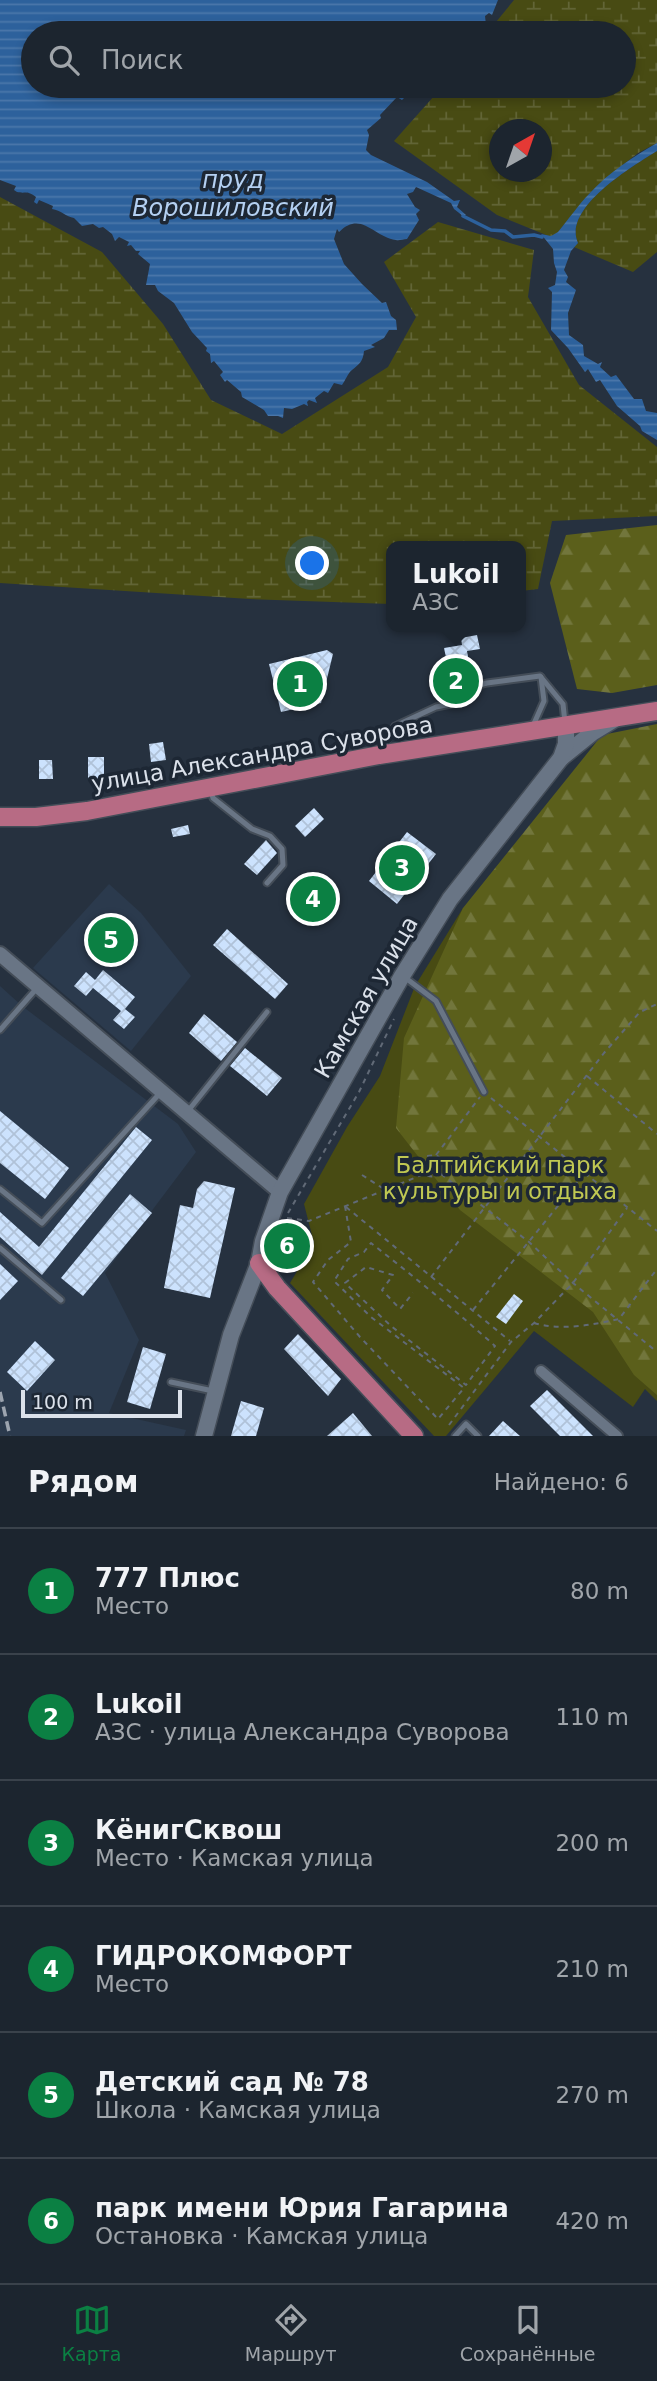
<!DOCTYPE html>
<html lang="ru">
<head>
<meta charset="utf-8">
<style>
	body { margin:0; font-family:"DejaVu Sans",sans-serif; background:#29313b; color:#f1f3f6 }
	.compass { position:absolute; left:489px; top:119px; width:63px; height:63px; border-radius:50%; background:#1c252f; box-shadow:0 4px 10px #0003; rotate:40deg }
	.scale { position:absolute; left:21px; bottom:18px; width:161px; box-sizing:border-box; padding-left:7px; border:4px solid #dbe1ea; border-top:0; font-size:19px; line-height:24px; white-space:nowrap; color:#dbe1ea; -webkit-text-stroke:5px #1d2734; paint-order:stroke }
	.you { position:absolute; left:313px; top:564px; width:24px; height:24px; margin:-18px; border:5px solid #fff; border-radius:50%; background:#1a73e8; box-shadow:0 0 0 10px #1a73e833 }
	.badge { display:grid; place-items:center; width:46px; height:46px; border-radius:50%; background:#0b8043; color:#fff; font-size:23px; font-weight:700 }
	.pin { position:absolute; translate:-50% -50%; border:4px solid #fff; box-shadow:0 2px 7px #0006 }
	.popup { position:absolute; left:386px; top:541px; width:140px; height:91px; box-sizing:border-box; display:grid; place-content:center; border-radius:14px; background:#1c252f; filter:drop-shadow(0 2px 5px #0005); font-size:23px; white-space:nowrap; color:#a0a5aa }
	.popup b { font-size:26px; color:#f1f3f6 }
	.popup::after { content:''; position:absolute; left:50%; top:100%; margin-left:-14px; border:14px solid transparent; border-top-color:#1c252f }
	.list { margin:0; padding:0; list-style:none }
	h2 { display:flex; justify-content:space-between; align-items:center; height:91px; margin:0; padding:0 28px; font-size:30px }
	h2 small { font-size:23px; font-weight:400; color:#a0a5aa }
	.list li { display:grid; grid-template-columns:46px 1fr auto; gap:21px; align-items:center; box-sizing:border-box; height:126px; padding:0 28px; border-top:2px solid #3a424b }
	.list b { display:block; font-size:26px; white-space:nowrap }
	.list p { margin:0; font-size:23px; white-space:nowrap; color:#a0a5aa }
	.list em { font-size:23px; font-style:normal; color:#a0a5aa }
	.icon { flex:none; width:38px; height:38px; fill:none; stroke:currentColor; stroke-width:2; stroke-linecap:round; stroke-linejoin:round }
	.map { position:relative; flex:none; width:657px; height:1436px; overflow:hidden }
	.search { position:absolute; background:#1c252f; box-shadow:0 4px 10px #0003; left:21px; right:21px; top:21px; height:77px; display:flex; align-items:center; gap:18px; box-sizing:border-box; padding:0 24px; border-radius:38px; color:#a0a5aa; font-size:26px }
	.sheet { height:847px; background:#1c252f }
	nav { display:flex; justify-content:space-around; align-items:center; box-sizing:border-box; height:98px; border-top:2px solid #3a424b; background:#1c252f; font-size:19px; color:#a0a5aa }
	nav a { display:grid; justify-items:center; gap:4px }
	nav .on { color:#0b8043 }
	.map>svg:first-child { display:block }
	.built { fill:#2b3a4d }
	.green { fill:#484b13 }
	.forest { fill:url(#forest-firs) }
	.wetland { fill:url(#wetland-marsh); fill-rule:evenodd }
	.water { fill:url(#water-rules) }
	.lines { fill:none; stroke-linecap:round; stroke-linejoin:round }
	.stream { stroke:#2d619c; stroke-width:3.5 }
	.building { fill:url(#building-cross-hatch) }
	.service-casing { stroke:#444d58; stroke-width:9 }
	.minor-casing { stroke:#444d58; stroke-width:14 }
	.tertiary-casing { stroke:#444d58; stroke-width:18 }
	.secondary-casing { stroke:#444d58; stroke-width:19 }
	.primary-casing { stroke:#444d58; stroke-width:21 }
	.path { stroke:#616a77; stroke-width:2; stroke-dasharray:5 5; stroke-linecap:butt }
	.service { stroke:#697585; stroke-width:5 }
	.minor { stroke:#697585; stroke-width:10 }
	.tertiary { stroke:#697585; stroke-width:14 }
	.secondary { stroke:#697585; stroke-width:16 }
	.primary { stroke:#b76b84; stroke-width:18 }
	.rail { stroke:#9ca4af; stroke-width:3.5; stroke-dasharray:10 5; stroke-linecap:butt }
	.labels { text-anchor:middle; stroke-width:7; stroke-linejoin:round; paint-order:stroke }
	.street-label { font-size:23px; fill:#dbe1ea; stroke:#1d2734 }
	.park-label { font-size:23px; fill:#c0c852; stroke:#1d2734 }
	.water-label { font-size:24px; font-style:italic; fill:#b4d0f2; stroke:#1d2734 }
</style>
</head>
<body>
<div class="map">
<svg width="657" height="1436" viewBox="0 0 657 1436">
	<defs>
		<pattern id="forest-firs" width="22" height="20" patternUnits="userSpaceOnUse" patternTransform="scale(1.75)"><rect width="22" height="20" fill="#5b5f1b"/><path d="M5 1l3.5 6h-7zM16 11l3.5 6h-7z" fill="#72763c"/></pattern>
		<pattern id="wetland-marsh" width="20" height="14" patternUnits="userSpaceOnUse" patternTransform="scale(1.75)"><rect width="20" height="14" fill="#484b13"/><path d="M1 5h8M5 5V1M11 12h8M15 12V8" fill="none" stroke="#626536"/></pattern>
		<pattern id="water-rules" width="6" height="5" patternUnits="userSpaceOnUse" patternTransform="scale(1.75)"><rect width="6" height="5" fill="#2d619c"/><path d="M0 2.5h6" fill="none" stroke="#4b77aa"/></pattern>
		<pattern id="building-cross-hatch" width="8" height="8" patternUnits="userSpaceOnUse" patternTransform="scale(1.75)"><rect width="8" height="8" fill="#cce2fd"/><path d="M0 0l8 8M0 8l8-8" fill="none" stroke="#b0c2d8"/></pattern>
	</defs>
	<rect width="100%" height="100%" fill="#26313f"/>
	<g class="built">
		<polygon points="109,884 141,913 191,976 131,1051 33,968"/>
		<polygon points="0,986 22,1006 178,1124 196,1152 105,1273 139,1340 109,1413 186,1430 184,1436 0,1436"/>
	</g>
	<polygon class="green" points="463,908 657,1065 657,1401 645,1389 633,1407 534,1331 446,1436 434,1436 290,1283 314,1243 304,1204 347,1127 380,1076 415,986"/>
	<g class="forest">
		<polygon points="657,525 657,685 612,693 577,689 550,583 566,535"/>
		<polygon points="657,724 657,1395 634,1375 593,1312 460,1210 396,1128 404,1038 463,908 602,735"/>
	</g>
	<g class="wetland">
		<path d="M514,0H657V143L638,153L605,179L590,193L558,232L551,237L497,215L394,141L443,86H624V33H487ZM500,130H542V172H500Z"/>
		<path d="M657,151V252L633,272L574,247L578,243C562,208 633,166 657,151Z"/>
		<polygon points="0,197 102,252 163,324 211,400 282,434 388,367 416,317 384,262 438,222 534,250 528,297 579,385 657,447 657,516 552,521 538,589 521,591 521,546 391,546 391,604 250,599 0,583"/>
	</g>
	<g class="water">
		<path d="M0,0H498L492,15L489,13L485,16L486,25L482,22L467,33H33V86H407L404,91L406,96L402,100L397,97L380,115L381,118L367,130L369,135L366,150L371,155L427,182L454,201L460,200L457,207L466,215L463,216L454,209L451,203L416,187L413,192L407,194L415,207L420,210L416,214L419,220L407,239C403,239 399,241 396,240C374,237 361,210 339,232L337,229L334,239L344,264L362,284L382,303L386,302L391,316L396,320L397,330H389L384,338L371,345L375,347L364,351C363,362 359,364 352,370C348,373 345,381 342,385L334,383L328,393L324,391L315,398L317,403L309,400L307,402L308,406L304,404L292,409L284,408L283,418L278,416H268L264,410L242,397L241,392L227,380L225,382L220,375L223,372L214,361L211,363L210,354L206,351L207,348L192,332L174,303L158,291L155,285H146L150,264L138,254L140,251H136L131,245L127,246L129,242L119,237L115,241L112,234L103,227L99,228L93,224L82,226L74,218C66,217 61,210 52,209L53,206L39,200L37,204L34,202L36,197C26,190 26,194 17,192L14,190L16,186L0,180Z"/>
		<path d="M657,143V151C633,166 562,208 578,243L571,251L564,270L568,277L566,282L576,290L568,313L569,335L583,345L584,356L598,364L602,362L600,367L611,377L616,375L634,399H642L646,411L657,413V440L642,431L640,426L617,406L600,380L596,382L588,369L585,372L568,348L551,330L552,292L548,288L555,285L557,272L554,263L553,249L541,234L551,236L558,232C569,219 578,205 590,193C609,172 633,157 657,143Z"/>
	</g>
	<g class="lines">
		<polyline class="stream" points="463,216 491,230 505,231 513,237 534,235 542,237"/>
	</g>
	<g class="building">
		<polygon points="477,635 480,649 467,651 470,668 475,667 477,680 451,686 453,698 438,701 434,674 449,672 444,648 462,645 461,638"/>
		<polygon points="327,650 333,654 321,703 281,712 269,664"/>
		<polygon points="163,742 166,760 151,762 149,744"/>
		<rect x="88" y="757" width="16" height="23"/>
		<polygon points="39,760 52,760 53,779 39,779"/>
		<polygon points="314,808 324,819 305,837 295,826"/>
		<polygon points="188,825 190,834 173,837 171,829"/>
		<polygon points="407,832 436,854 397,904 369,881"/>
		<polygon points="266,840 277,853 257,875 244,864"/>
		<polygon points="318,879 331,890 307,920 294,909"/>
		<polygon points="227,929 288,984 275,999 213,945"/>
		<polygon points="103,970 135,997 125,1009 135,1017 124,1029 113,1020 121,1011 93,988 86,996 74,986 86,972 95,980"/>
		<polygon points="204,1014 237,1042 221,1061 189,1033"/>
		<polygon points="245,1048 282,1078 267,1096 230,1066"/>
		<polygon points="0,1111 69,1168 45,1199 0,1163"/>
		<polygon points="136,1127 152,1140 42,1275 0,1237 0,1212 39,1247"/>
		<polygon points="204,1181 235,1188 210,1298 164,1288 180,1205 193,1208 197,1189"/>
		<polygon points="130,1194 152,1213 83,1296 61,1278"/>
		<polygon points="0,1264 18,1281 0,1300"/>
		<polygon points="514,1294 523,1301 506,1324 496,1317"/>
		<polygon points="298,1334 341,1379 328,1396 284,1349"/>
		<polygon points="35,1341 55,1360 27,1391 7,1372"/>
		<polygon points="143,1347 166,1354 150,1409 127,1402"/>
		<polygon points="547,1390 593,1436 560,1436 530,1406"/>
		<polygon points="241,1401 264,1408 256,1436 231,1436"/>
		<polygon points="353,1413 372,1436 327,1436"/>
		<polygon points="503,1421 520,1436 489,1436"/>
	</g>
	<g class="lines">
		<g class="service-casing">
			<g id="service">
				<polyline points="468,688 487,683 540,676 563,704 565,723"/>
				<polyline points="532,728 544,701 541,677"/>
				<polyline points="381,751 395,726 436,707 456,703"/>
				<polyline points="211,791 213,798 252,829 270,836 282,849 283,865 267,883"/>
				<polyline points="403,976 436,1001 484,1092"/>
				<polyline points="0,1030 37,988"/>
				<polyline points="188,1111 267,1012"/>
				<polyline points="0,1189 42,1223 161,1092"/>
				<polyline points="0,1248 61,1300"/>
				<polyline points="171,1382 213,1391"/>
				<polyline points="455,1436 466,1424 478,1436"/>
			</g>
		</g>
		<g class="minor-casing">
			<polyline id="minor" points="541,1371 617,1436"/>
		</g>
		<g class="tertiary-casing">
			<polyline id="tertiary" points="0,954 280,1192"/>
		</g>
		<g class="secondary-casing">
			<g id="secondary">
				<polyline points="561,758 592,733 615,719"/>
				<polyline points="204,1436 231,1335 259,1263 263,1241 280,1192 402,976 450,899 561,758 566,744 566,727"/>
			</g>
		</g>
		<g class="primary-casing">
			<g id="primary">
				<polyline points="0,817 36,817 87,811 379,755 657,711"/>
				<polyline points="259,1263 277,1288 414,1436"/>
			</g>
		</g>
		<g class="path">
			<polyline points="587,1076 657,1134"/>
			<polyline points="491,1098 657,1231"/>
			<polyline points="436,1155 480,1097"/>
			<polyline points="441,1174 529,1242 573,1283 657,1352"/>
			<polyline points="362,1175 384,1189"/>
			<path d="M345,1206L351,1242L328,1260L313,1282L360,1337L438,1419L464,1388L371,1317L334,1281L348,1259L364,1252L371,1243C413,1276 455,1310 495,1346L466,1385L391,1326L345,1283L366,1267L393,1275L382,1290L400,1309L413,1293"/>
			<polyline points="346,1207 510,1341"/>
			<polyline points="288,1213 359,1092 394,1019"/>
			<path d="M287,1218L309,1221L424,1174C440,1183 452,1165 436,1155L427,1156L422,1163L424,1174"/>
			<polyline points="283,1272 285,1222"/>
			<polyline points="431,1277 604,1053 640,1012 657,1004"/>
			<polyline points="473,1310 584,1174"/>
			<path d="M534,1323C560,1331 593,1325 619,1319L657,1269"/>
			<polyline points="449,1425 511,1342 534,1323 573,1283 627,1208"/>
		</g>
		<use href="#service" class="service"/>
		<use href="#minor" class="minor"/>
		<use href="#tertiary" class="tertiary"/>
		<use href="#secondary" class="secondary"/>
		<use href="#primary" class="primary"/>
		<polyline class="rail" points="0,1392 10,1436"/>
	</g>
	<g class="labels">
		<g class="street-label">
			<text transform="translate(262 754) rotate(-10)" y="8">улица Александра Суворова</text>
			<text transform="translate(366 997) rotate(-60)" y="8">Камская улица</text>
		</g>
		<g class="park-label">
			<text x="500" y="1173">Балтийский парк<tspan x="500" dy="26">культуры и отдыха</tspan></text>
		</g>
		<g class="water-label">
			<text x="233" y="188">пруд<tspan x="233" dy="28">Ворошиловский</tspan></text>
		</g>
	</g>
</svg>
<svg class="compass" viewBox="-18 -18 36 36"><path d="M0-13l5 13h-10z" fill="#e53935"/><path d="M0 13l5-13h-10z" fill="#a0a5aa"/></svg>
<div class="scale">100 m</div>
<div class="you"></div>
<div class="pin badge" style="left:300px;top:684px">1</div>
<div class="pin badge" style="left:456px;top:681px">2</div>
<div class="popup"><b>Lukoil</b>АЗС</div>
<div class="pin badge" style="left:402px;top:868px">3</div>
<div class="pin badge" style="left:313px;top:899px">4</div>
<div class="pin badge" style="left:111px;top:940px">5</div>
<div class="pin badge" style="left:287px;top:1246px">6</div>
<div class="search"><svg class="icon" aria-label="search" viewBox="0 0 24 24"><circle cx="10" cy="10" r="6"/><path d="M15 15l6 6"/></svg>Поиск</div>
</div>
<section class="sheet">
<h2>Рядом<small>Найдено: 6</small></h2>
<ul class="list">
<li><span class="badge">1</span><div><b>777 Плюс</b><p>Место</p></div><em>80 m</em></li>
<li><span class="badge">2</span><div><b>Lukoil</b><p>АЗС · улица Александра Суворова</p></div><em>110 m</em></li>
<li><span class="badge">3</span><div><b>КёнигСквош</b><p>Место · Камская улица</p></div><em>200 m</em></li>
<li><span class="badge">4</span><div><b>ГИДРОКОМФОРТ</b><p>Место</p></div><em>210 m</em></li>
<li><span class="badge">5</span><div><b>Детский сад № 78</b><p>Школа · Камская улица</p></div><em>270 m</em></li>
<li><span class="badge">6</span><div><b>парк имени Юрия Гагарина</b><p>Остановка · Камская улица</p></div><em>420 m</em></li>
</ul>
</section>
<nav>
<a class="on"><svg class="icon" aria-label="map" viewBox="0 0 24 24"><path d="M3 6l6-2 6 2 6-2v14l-6 2-6-2-6 2zM9 4v14M15 6v14"/></svg>Карта</a>
<a><svg class="icon" aria-label="directions" viewBox="0 0 24 24"><path d="M12 3l9 9-9 9-9-9zM9 14v-3h6M13 9l2 2-2 2"/></svg>Маршрут</a>
<a><svg class="icon" aria-label="saved" viewBox="0 0 24 24"><path d="M7 4h10v16l-5-4-5 4z"/></svg>Сохранённые</a>
</nav>
</body>
</html>
